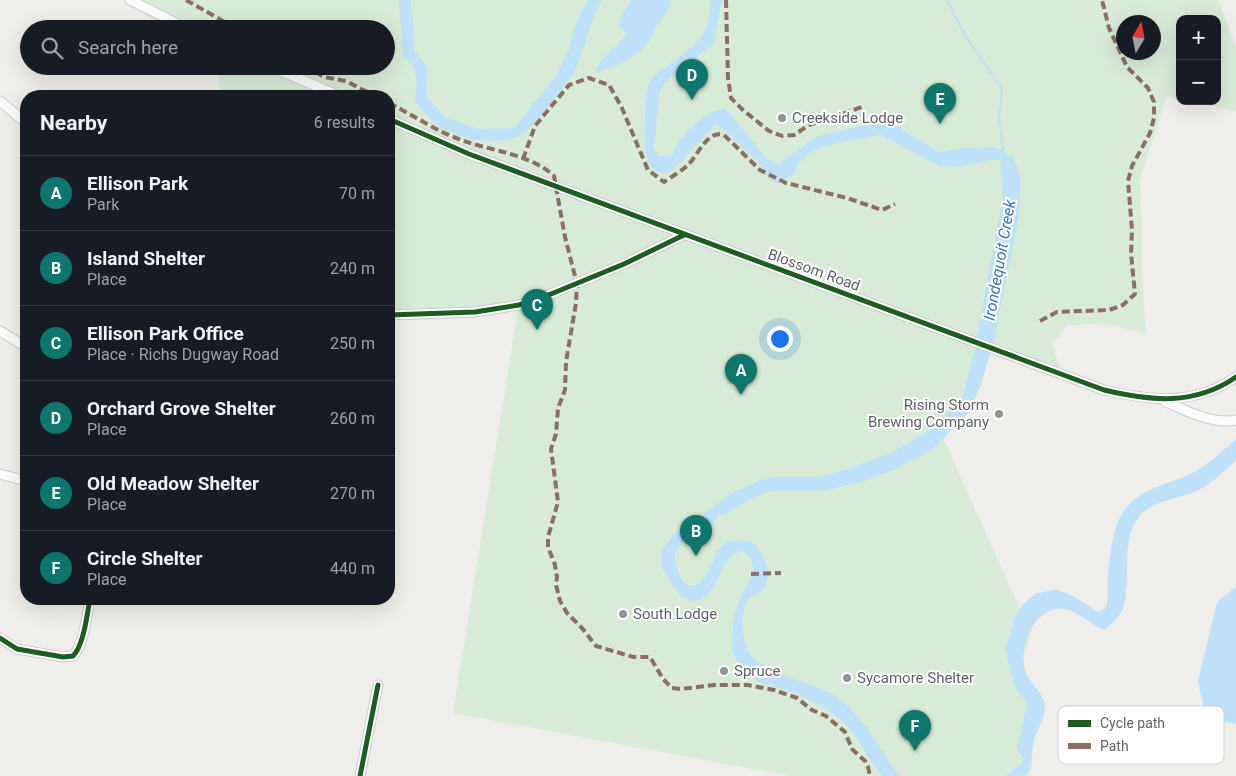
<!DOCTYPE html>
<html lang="en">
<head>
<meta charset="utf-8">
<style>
	body { margin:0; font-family:Roboto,sans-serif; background:#242831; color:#f1f3f6 }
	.controls { position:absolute; right:15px; top:15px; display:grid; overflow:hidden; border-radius:10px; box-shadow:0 5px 20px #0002 }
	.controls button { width:45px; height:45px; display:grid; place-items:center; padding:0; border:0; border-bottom:1px solid #363941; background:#171b24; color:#f1f3f6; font:25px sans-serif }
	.compass { position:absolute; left:1116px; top:15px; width:45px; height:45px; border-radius:50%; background:#171b24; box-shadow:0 5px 20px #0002; rotate:10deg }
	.you { position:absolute; left:779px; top:338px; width:18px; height:18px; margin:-12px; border:4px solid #fff; border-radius:50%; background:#1a73e8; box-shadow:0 0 0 8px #1a73e833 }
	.badge { display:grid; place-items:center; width:32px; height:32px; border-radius:50%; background:#0f766e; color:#fff; font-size:16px; font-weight:700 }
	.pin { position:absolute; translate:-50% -41px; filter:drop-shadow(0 1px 2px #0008) }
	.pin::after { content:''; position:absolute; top:26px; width:18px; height:15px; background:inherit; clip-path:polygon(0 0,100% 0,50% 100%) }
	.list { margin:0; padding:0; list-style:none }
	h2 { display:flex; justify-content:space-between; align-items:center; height:65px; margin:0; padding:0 20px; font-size:21px }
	h2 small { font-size:16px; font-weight:400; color:#9ea1a6 }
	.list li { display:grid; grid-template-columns:32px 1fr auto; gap:15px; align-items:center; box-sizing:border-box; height:75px; padding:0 20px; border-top:1px solid #363941 }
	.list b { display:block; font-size:19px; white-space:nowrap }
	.list p { margin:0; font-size:16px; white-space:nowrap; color:#9ea1a6 }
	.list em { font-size:16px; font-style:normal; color:#9ea1a6 }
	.icon { flex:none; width:28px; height:28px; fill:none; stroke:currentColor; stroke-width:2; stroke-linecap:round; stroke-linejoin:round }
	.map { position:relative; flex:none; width:1236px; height:776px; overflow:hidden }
	.search { position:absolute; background:#171b24; box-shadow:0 5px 20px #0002; left:20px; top:20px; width:375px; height:55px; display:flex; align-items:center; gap:12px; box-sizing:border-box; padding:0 18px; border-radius:28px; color:#9ea1a6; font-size:19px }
	.panel { position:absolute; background:#171b24; box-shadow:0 5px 20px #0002; left:20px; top:90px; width:375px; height:515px; border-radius:20px }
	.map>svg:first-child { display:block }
	.green { fill:#d8ebd6; fill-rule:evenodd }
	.water { fill:#bfe0f9 }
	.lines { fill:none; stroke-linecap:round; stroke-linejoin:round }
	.stream { stroke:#bfe0f9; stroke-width:2 }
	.minor-casing { stroke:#cbcccc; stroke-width:11 }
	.minor { stroke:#fdfcfc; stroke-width:9 }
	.quiet { stroke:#8d6e63; stroke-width:4; stroke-dasharray:8 4; stroke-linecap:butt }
	.cycleway-casing { stroke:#fff; stroke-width:8 }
	.cycleway { stroke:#1b5e20; stroke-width:5 }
	.poi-dot { fill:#919496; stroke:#fff; stroke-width:2 }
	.labels { text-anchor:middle; stroke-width:4; stroke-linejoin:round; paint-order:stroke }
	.poi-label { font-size:15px; fill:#5f6368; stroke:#fff; text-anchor:start }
	.street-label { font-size:15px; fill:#5f6368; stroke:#fff }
	.water-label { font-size:16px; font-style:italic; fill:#4174aa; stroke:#fff }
	.key { fill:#fff; stroke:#cfd0d2; stroke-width:1 }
	.key-label { font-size:14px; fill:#5f6368 }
</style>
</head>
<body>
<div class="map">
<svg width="1236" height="776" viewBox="0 0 1236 776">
	<rect width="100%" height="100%" fill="#efeeea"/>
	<path class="green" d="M142,0H1218L1236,47V111L1191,101H1217V19H1180V99L1167,96L1140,180L1142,273L1146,334L1101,323L1067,326L1052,344L1060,368L993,345C986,357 985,372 981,385C974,408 959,422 943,438L1020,609L1032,630L1023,656L1025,670L1028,679L1041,694L1045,705L1044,715L1033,743L1032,766L1027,776H790L453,713L519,303L478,309L389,310V96H221L217,66H386V29H204ZM1124,22H1154V52H1124Z"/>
	<g class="water">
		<path d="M399,0H411L415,50L428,69L426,96L445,117L478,129L515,128L532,105L555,78L569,49L575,25L588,0H602C589,22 585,47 575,71C571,79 532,129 525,133C510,142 490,143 473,139C442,131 435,127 415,101C416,79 421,72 403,56Z"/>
		<polygon points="631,0 671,0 669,7 662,21 656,26 653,35 644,48 625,62 597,73 595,70 602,59 625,37 626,33 618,25 619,20"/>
		<path d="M710,0H722L714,44L666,81L659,93L654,149L659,156L672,155C675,149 678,142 682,137C691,127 712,107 726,109L767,159L779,164L815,137L863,125L891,123L939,152L965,148L994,147L1014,157L1020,178V211L994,340L980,387L967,414L933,449L924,455L893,470L868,480L828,490L770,491L749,500L726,514L718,515C716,518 714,522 712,525C702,535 682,539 676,552C671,561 684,594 698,584C717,571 710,536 743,541C749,541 756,544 759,549C767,560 774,580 761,591C758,594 752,595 749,599C740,608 742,635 746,646C755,672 807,681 830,693C861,709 879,750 900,776H882C870,762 863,746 852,732C838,714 817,703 796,694C772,683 751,688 736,659C735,656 732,652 732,648C731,636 734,610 739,600C746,583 765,565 742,551C715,558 723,595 694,602L682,597L672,585L662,567L661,556L663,548L671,537L688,522L700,517L730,494L760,480L774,477H820L854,467L876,458L890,454L931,429L958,402L964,393L974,352L1003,197L1000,160L995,159L961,167L940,166L881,135L824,146L812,151L797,165L795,173L777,184L768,178L762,166L722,128L716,125L674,169L667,173L656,172C653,168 649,164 647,160C642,150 645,91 650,81C653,75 662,69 667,66C694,47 712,36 710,0Z"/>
		<path d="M1236,439V460C1226,469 1216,480 1204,487C1184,500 1155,497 1139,517C1119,541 1133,585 1122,611C1119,618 1110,625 1104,630C1090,625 1079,611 1064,609C1035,605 1018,646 1025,670C1029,684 1044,692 1045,707C1045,720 1035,730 1033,743C1031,755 1033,764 1027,775L1006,776L1022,763L1023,758L1016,748L1020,739L1027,703L1015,687L1008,661L1006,648L1015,618L1023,604L1035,594L1056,589L1075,597L1098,612L1105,609C1110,597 1107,588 1108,575C1109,558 1112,536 1119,519C1134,487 1170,486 1198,470C1211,462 1224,449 1236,439Z"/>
		<polygon points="1236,587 1236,724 1220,721 1204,708 1198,682 1217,602"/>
	</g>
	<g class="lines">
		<polyline class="stream" points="947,0 965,35 1002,89 999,118 1003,151"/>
		<g class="minor-casing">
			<g id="minor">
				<polyline points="130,0 188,29"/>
				<polyline points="270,66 339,96"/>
				<polyline points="0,101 26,123"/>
				<path d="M389,119L469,154L1104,390C1151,401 1194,406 1236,377"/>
				<polyline points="389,315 475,312 519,305 551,294 624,264 684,235"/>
				<polyline points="0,331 26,347"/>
				<path d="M1164,401C1185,410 1212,425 1236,420"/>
				<polyline points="0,474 26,481"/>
				<path d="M0,638L17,649L63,657L73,656C84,645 87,614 90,599"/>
				<polyline points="360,776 378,685"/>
			</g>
		</g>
		<use href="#minor" class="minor"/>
		<g class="quiet">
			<polyline points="186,0 237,29"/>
			<polyline points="726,0 728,78 731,98 743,110 769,131 782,136 794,135 809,125 865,106"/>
			<polyline points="305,66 324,77 346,81 375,96"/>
			<path d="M389,103C413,115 436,131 461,140C491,151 531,154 554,176L565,237L577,284L576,303L566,362L565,390L558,408L556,434L551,449L558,502L548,537V547L555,565L557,577L556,585L560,601L567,613L582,628L596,646L633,657H650L663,679L672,688L681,689L714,685H748L774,690L797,698L812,710L826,716L845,732L852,749L865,761L868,767L870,776"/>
			<path d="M523,159L535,126L569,85L589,78L609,85L621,106L648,170L664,182C671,177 680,172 687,166C698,156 707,129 724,135L760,170L786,183L847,198L882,210L895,204"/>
			<polyline points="1040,321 1057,312 1109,310 1123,305 1135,294 1131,254 1132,230 1128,181 1132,166 1150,133 1154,118 1154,102 1148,88 1127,67 1109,28 1102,0"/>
			<polyline points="751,574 781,573"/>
		</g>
		<g class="cycleway-casing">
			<g id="cycleway">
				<path d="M389,119L469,154L1104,390C1151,401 1194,406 1236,377"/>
				<polyline points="389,315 475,312 519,305 551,294 624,264 684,235"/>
				<path d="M0,638L17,649L63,657L73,656C84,645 87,614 90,599"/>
				<polyline points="360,776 378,685"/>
			</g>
		</g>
		<use href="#cycleway" class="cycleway"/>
	</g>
	<g class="poi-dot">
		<circle cx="782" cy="118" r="5"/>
		<circle cx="999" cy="414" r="5"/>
		<circle cx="623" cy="614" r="5"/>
		<circle cx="724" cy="671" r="5"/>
		<circle cx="847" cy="678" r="5"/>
	</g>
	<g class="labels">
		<g class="poi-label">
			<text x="792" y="123">Creekside Lodge</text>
			<text x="989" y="410" text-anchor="end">Rising Storm<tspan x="989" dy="17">Brewing Company</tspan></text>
			<text x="633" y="619">South Lodge</text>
			<text x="734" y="676">Spruce</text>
			<text x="857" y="683">Sycamore Shelter</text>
		</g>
		<g class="street-label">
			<text transform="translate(814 270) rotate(20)" y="5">Blossom Road</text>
		</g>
		<g class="water-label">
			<text transform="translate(999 260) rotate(-80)" y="6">Irondequoit Creek</text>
		</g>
	</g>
	<rect x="1058" y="706" width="166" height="58" rx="8" class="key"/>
	<rect x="1068" y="720" width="23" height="7" fill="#1b5e20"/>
	<rect x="1068" y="743" width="23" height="6" fill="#8d6e63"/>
	<g class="key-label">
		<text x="1100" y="728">Cycle path</text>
		<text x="1100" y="751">Path</text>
	</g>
</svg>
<div class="controls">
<button>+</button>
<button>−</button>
</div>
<svg class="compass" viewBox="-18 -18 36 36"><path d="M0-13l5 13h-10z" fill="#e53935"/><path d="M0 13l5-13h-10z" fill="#9ea1a6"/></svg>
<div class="you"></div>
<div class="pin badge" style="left:741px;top:395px">A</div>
<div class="pin badge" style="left:696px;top:556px">B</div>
<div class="pin badge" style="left:537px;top:330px">C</div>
<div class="pin badge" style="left:692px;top:100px">D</div>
<div class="pin badge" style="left:940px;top:124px">E</div>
<div class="pin badge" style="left:915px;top:751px">F</div>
<div class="search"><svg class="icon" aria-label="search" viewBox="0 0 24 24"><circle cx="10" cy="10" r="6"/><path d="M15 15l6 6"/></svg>Search here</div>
<section class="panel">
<h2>Nearby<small>6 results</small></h2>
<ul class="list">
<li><span class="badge">A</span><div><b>Ellison Park</b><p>Park</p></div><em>70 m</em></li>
<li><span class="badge">B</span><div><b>Island Shelter</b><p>Place</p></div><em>240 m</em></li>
<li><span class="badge">C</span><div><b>Ellison Park Office</b><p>Place · Richs Dugway Road</p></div><em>250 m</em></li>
<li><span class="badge">D</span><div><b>Orchard Grove Shelter</b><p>Place</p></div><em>260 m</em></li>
<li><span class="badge">E</span><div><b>Old Meadow Shelter</b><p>Place</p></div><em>270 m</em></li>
<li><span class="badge">F</span><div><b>Circle Shelter</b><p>Place</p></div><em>440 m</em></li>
</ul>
</section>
</div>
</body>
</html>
